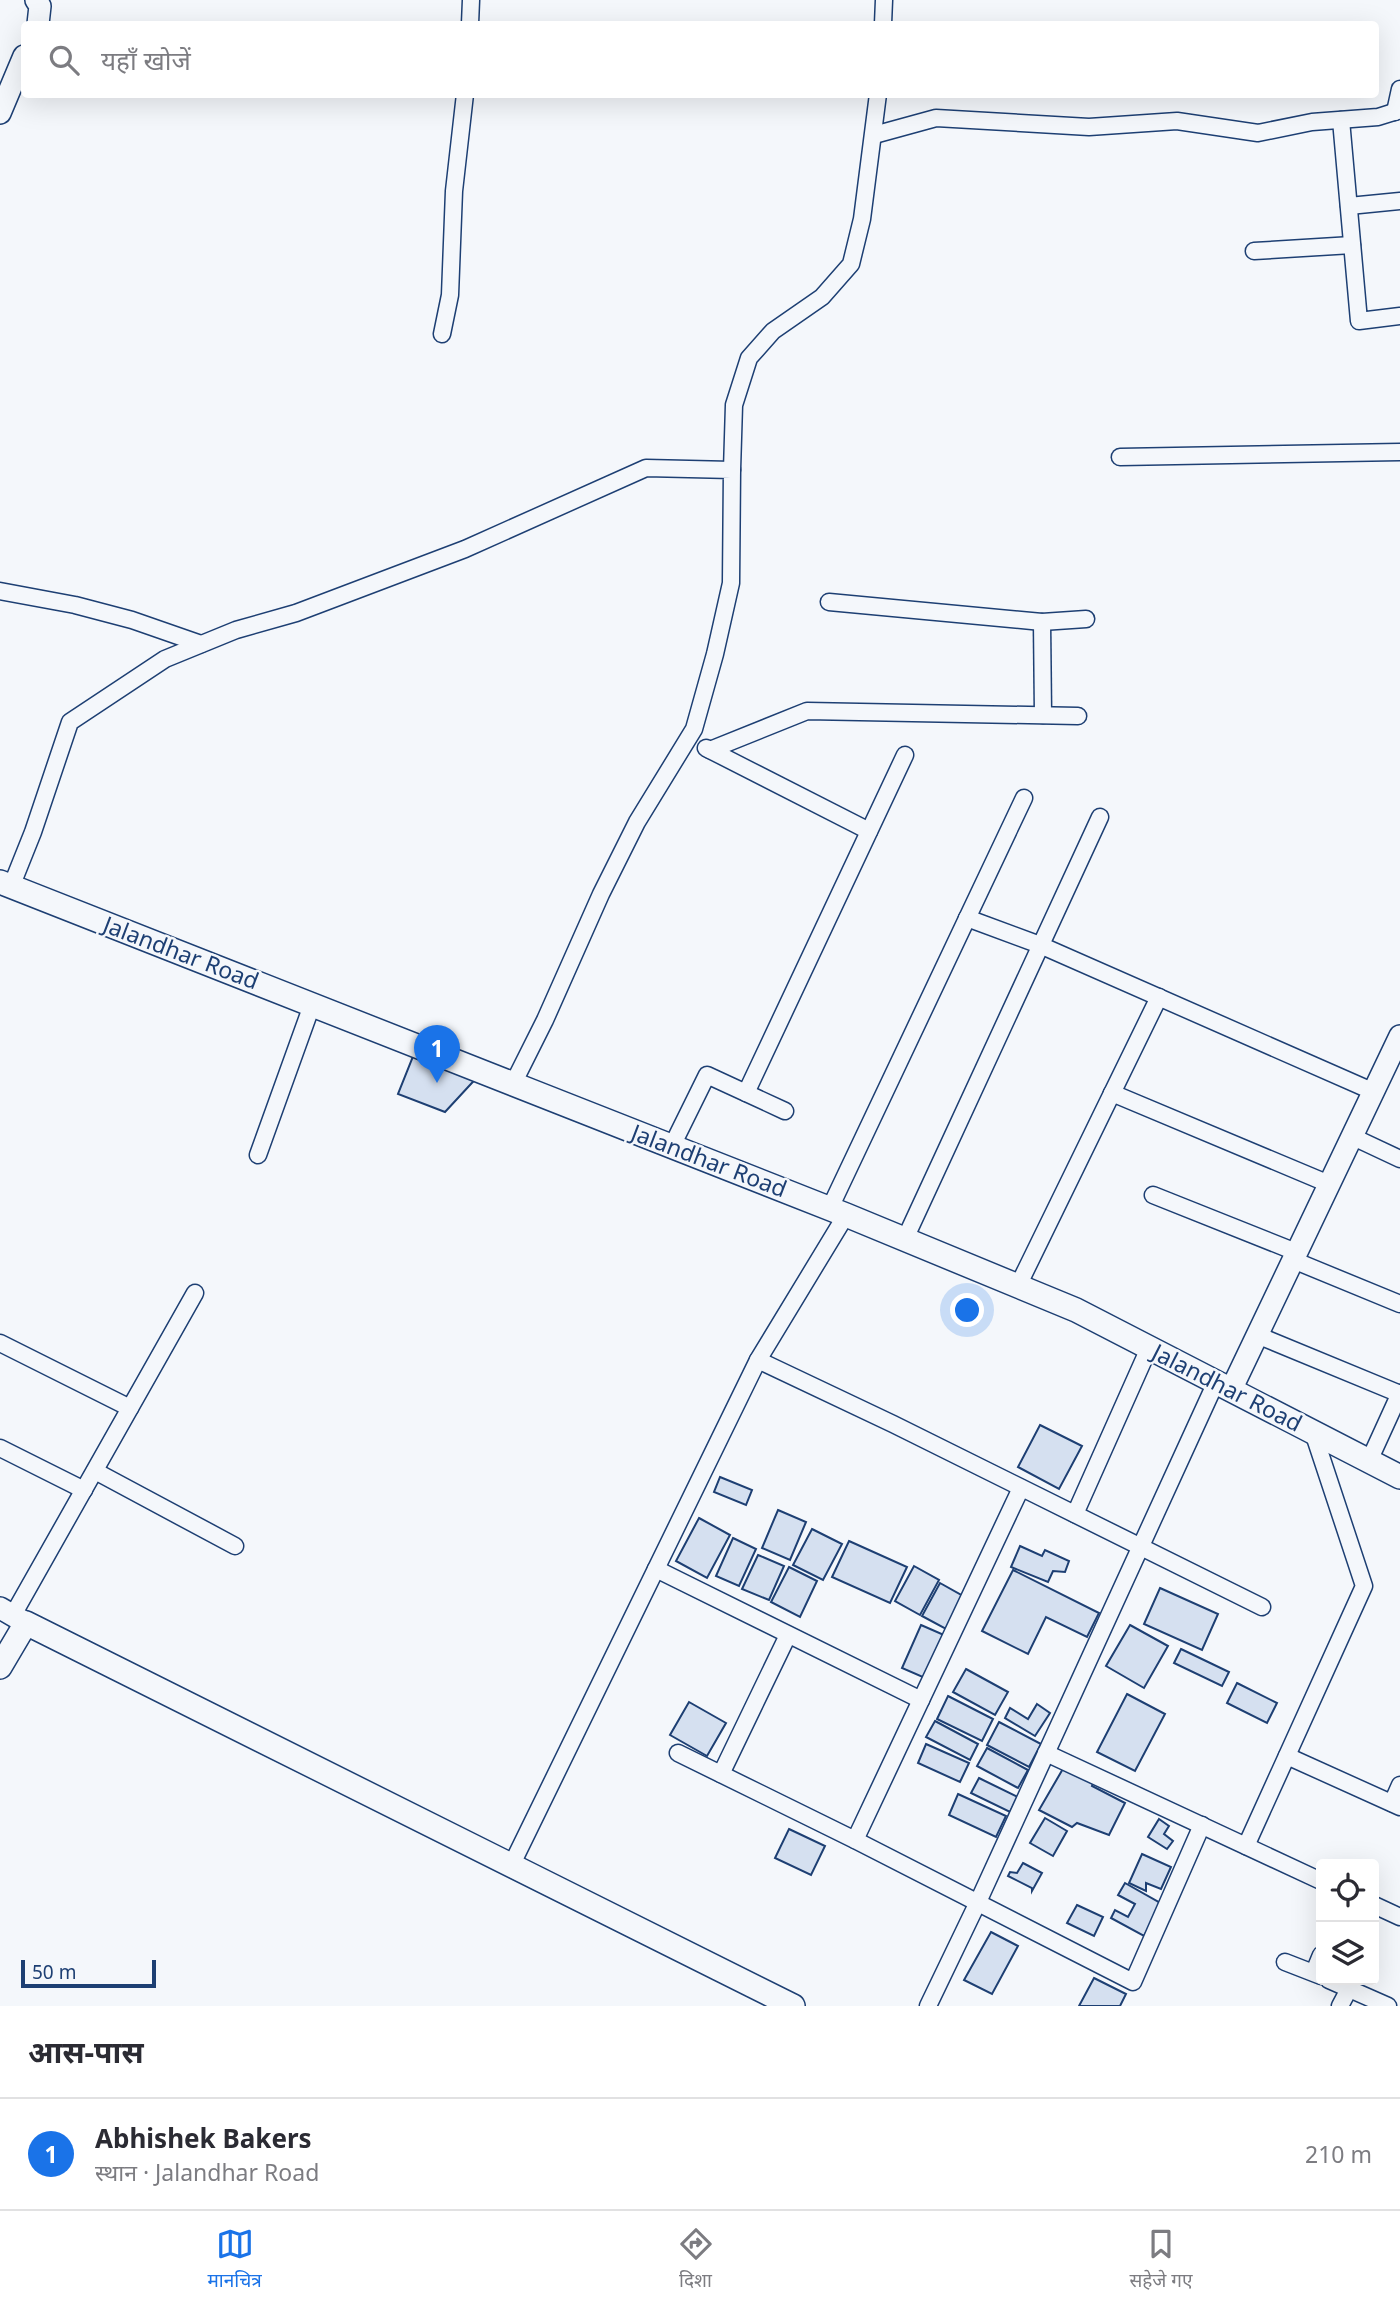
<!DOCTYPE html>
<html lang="hi">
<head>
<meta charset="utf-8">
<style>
	body { margin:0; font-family:"Noto Sans","Noto Sans Devanagari",sans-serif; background:#f7f7f7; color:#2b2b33 }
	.controls { position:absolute; right:21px; bottom:21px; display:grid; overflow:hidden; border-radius:7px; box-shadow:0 7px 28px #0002 }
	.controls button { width:63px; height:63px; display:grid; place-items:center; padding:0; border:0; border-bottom:2px solid #e1e1e2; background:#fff; color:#2b2b33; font:35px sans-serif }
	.scale { position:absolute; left:21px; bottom:18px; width:135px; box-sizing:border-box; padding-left:7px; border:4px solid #1d3f73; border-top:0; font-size:19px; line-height:24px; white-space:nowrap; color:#1d3f73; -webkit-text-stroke:5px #f4f7fb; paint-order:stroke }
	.you { position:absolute; left:968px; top:1311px; width:24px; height:24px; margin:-18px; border:5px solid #fff; border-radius:50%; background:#1a73e8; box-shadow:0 0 0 10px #1a73e833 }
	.badge { display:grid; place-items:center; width:46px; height:46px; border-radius:50%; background:#1a73e8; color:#fff; font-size:23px; font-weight:700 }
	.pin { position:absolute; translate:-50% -58px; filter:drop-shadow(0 2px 4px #0008) }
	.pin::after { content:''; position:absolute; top:37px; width:24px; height:21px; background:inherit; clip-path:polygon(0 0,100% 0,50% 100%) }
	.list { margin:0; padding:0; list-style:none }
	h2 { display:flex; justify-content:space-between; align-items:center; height:91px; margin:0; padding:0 28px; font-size:30px }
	h2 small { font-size:23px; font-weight:400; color:#7c7c81 }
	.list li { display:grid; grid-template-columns:46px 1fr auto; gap:21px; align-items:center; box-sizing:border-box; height:112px; padding:0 28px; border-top:2px solid #e1e1e2 }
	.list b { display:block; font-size:26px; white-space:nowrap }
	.list p { margin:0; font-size:23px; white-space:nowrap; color:#7c7c81 }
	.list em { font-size:23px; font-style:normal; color:#7c7c81 }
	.icon { flex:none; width:38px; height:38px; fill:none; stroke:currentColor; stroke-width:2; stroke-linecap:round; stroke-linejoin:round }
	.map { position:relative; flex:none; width:1400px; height:2006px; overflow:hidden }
	.search { position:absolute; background:#fff; box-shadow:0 7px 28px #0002; left:21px; right:21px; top:21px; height:77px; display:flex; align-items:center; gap:18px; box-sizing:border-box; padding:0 24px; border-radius:7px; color:#7c7c81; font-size:26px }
	.sheet { height:203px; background:#fff }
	nav { display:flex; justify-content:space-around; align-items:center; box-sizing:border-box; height:98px; border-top:2px solid #e1e1e2; background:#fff; font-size:19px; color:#7c7c81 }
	nav a { display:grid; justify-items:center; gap:4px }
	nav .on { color:#1a73e8 }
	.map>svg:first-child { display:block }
	.building { fill:#d5e0f0; stroke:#1d3f73; stroke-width:2 }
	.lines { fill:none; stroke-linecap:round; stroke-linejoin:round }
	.minor-casing { stroke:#1d3f73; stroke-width:19 }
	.tertiary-casing { stroke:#1d3f73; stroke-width:24 }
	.secondary-casing { stroke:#1d3f73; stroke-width:26 }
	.minor { stroke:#f4f7fb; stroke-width:16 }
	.tertiary { stroke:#f4f7fb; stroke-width:21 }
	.secondary { stroke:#f4f7fb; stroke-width:23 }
	.labels { text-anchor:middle; stroke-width:5; stroke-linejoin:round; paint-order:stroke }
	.street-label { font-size:23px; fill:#1d3f73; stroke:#f4f7fb }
</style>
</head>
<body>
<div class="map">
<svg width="1400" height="2006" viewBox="0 0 1400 2006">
	<rect width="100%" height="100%" fill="#f4f7fb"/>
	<g class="building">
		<polygon points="414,1054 482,1072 445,1112 398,1094"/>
		<polygon points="1040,1425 1082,1446 1059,1489 1018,1467"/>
		<polygon points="720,1477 752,1490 746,1505 714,1492"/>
		<polygon points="778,1510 806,1522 790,1560 762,1548"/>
		<polygon points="699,1518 730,1535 707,1578 676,1561"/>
		<polygon points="812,1529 842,1544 823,1580 793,1565"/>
		<polygon points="733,1538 756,1549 739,1586 716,1576"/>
		<polygon points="849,1541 907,1567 890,1603 832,1577"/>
		<polygon points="1020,1546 1042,1556 1045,1550 1069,1561 1065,1572 1053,1571 1048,1582 1011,1567"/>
		<polygon points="758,1555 784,1566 769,1600 742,1589"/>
		<polygon points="914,1566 939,1580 920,1615 895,1601"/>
		<polygon points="789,1567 817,1581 800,1617 771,1602"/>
		<polygon points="1013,1570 1099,1613 1087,1637 1046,1617 1028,1654 982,1631"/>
		<polygon points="940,1583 963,1596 946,1629 922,1616"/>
		<polygon points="1160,1588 1218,1614 1202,1650 1144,1624"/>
		<polygon points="921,1625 944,1635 925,1678 902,1668"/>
		<polygon points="1130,1625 1168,1646 1144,1688 1106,1666"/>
		<polygon points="1181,1649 1229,1672 1222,1686 1174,1663"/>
		<polygon points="966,1669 1008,1692 995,1715 953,1692"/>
		<polygon points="1237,1683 1277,1703 1267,1723 1227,1703"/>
		<polygon points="1127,1694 1165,1714 1135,1771 1097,1752"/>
		<polygon points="948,1696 993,1719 982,1741 937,1719"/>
		<polygon points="689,1702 726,1723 707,1756 670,1735"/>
		<polygon points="1037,1704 1050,1713 1035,1736 1005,1718 1010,1708 1028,1719"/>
		<polygon points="935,1721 978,1744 970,1760 926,1737"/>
		<polygon points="999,1722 1041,1744 1029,1767 987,1745"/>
		<polygon points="926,1744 969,1763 960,1782 918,1763"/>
		<polygon points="987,1748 1028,1770 1018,1788 977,1766"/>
		<polygon points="1064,1767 1094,1780 1092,1786 1125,1803 1109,1835 1077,1823 1072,1827 1039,1810"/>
		<polygon points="979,1778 1018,1797 1010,1812 971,1793"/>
		<polygon points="958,1794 1006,1816 996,1837 949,1815"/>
		<polygon points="1045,1818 1067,1831 1053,1856 1030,1843"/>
		<polygon points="1159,1819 1169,1826 1164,1834 1173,1841 1167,1849 1148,1837"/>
		<polygon points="789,1829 825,1846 811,1875 775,1858"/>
		<polygon points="1142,1854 1171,1867 1161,1889 1146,1883 1146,1891 1129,1883"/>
		<polygon points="1023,1863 1042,1873 1032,1891 1032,1888 1008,1876 1010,1872 1017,1873"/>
		<polygon points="1125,1883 1162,1904 1144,1936 1111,1918 1115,1910 1128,1917 1135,1904 1118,1895"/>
		<polygon points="1077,1905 1103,1917 1094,1936 1067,1923"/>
		<polygon points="991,1932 1018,1946 992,1994 964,1980"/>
		<polygon points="1094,1978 1126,1994 1120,2006 1079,2006"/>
	</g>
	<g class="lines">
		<g class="minor-casing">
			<g id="minor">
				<polyline points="470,24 471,0"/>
				<polyline points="883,24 884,0"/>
				<polyline points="1395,112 1400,89"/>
				<polyline points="1341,120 1359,321 1400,316"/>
				<polyline points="874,135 936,118 1089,127 1177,121 1258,133 1312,122 1378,117 1400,110"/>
				<polyline points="1349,206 1400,201"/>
				<polyline points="1254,251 1352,245"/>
				<polyline points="442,334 450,295 454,191 465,94"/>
				<polyline points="1120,457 1400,452"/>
				<polyline points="732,470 734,405 749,358 773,331 822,297 851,264 862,219 878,94"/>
				<polyline points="0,591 75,605 132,620 201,644"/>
				<polyline points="829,602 1042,622 1086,619"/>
				<polyline points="1042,622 1043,715"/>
				<polyline points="706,748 869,831"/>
				<polyline points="710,750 807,711 1078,716"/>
				<polyline points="11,887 33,832 70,722 165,659 236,630 296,613 465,549 646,468 732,470 731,583 715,654 694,729 637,822 601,894 545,1020 513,1084"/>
				<polyline points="967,918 1040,945 1372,1091"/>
				<polyline points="746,1093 905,755"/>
				<polyline points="1112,1093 1329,1184"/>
				<polyline points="1351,1136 1400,1159"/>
				<polyline points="672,1146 707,1075 785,1111"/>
				<polyline points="258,1155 312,1005"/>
				<polyline points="1153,1195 1296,1252"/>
				<polyline points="830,1208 1024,798"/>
				<polyline points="905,1239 1100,817"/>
				<polyline points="1293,1260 1400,1304"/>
				<polyline points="1018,1286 1159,997"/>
				<polyline points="1257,1335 1400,1394"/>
				<polyline points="0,1343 130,1408"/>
				<polyline points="758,1360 893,1424 1262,1607"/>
				<polyline points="0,1448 84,1490"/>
				<polyline points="1369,1461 1400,1393"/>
				<polyline points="95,1471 235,1546"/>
				<polyline points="1075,1514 1149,1348"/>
				<polyline points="656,1569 921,1700"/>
				<polyline points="13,1615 195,1293"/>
				<polyline points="678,1753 855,1840 1133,1982 1202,1825"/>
				<polyline points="1046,1753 1321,1881"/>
				<polyline points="1287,1756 1400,1807"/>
				<polyline points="721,1774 788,1635"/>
				<polyline points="1392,1803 1400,1785"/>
				<polyline points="855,1840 1021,1488"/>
				<polyline points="1246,1846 1364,1586 1313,1432"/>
				<polyline points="512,1864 758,1360 846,1215"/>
				<polyline points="1374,1905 1400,1917"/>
				<polyline points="1285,1962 1321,1976"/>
				<polyline points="1314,1972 1321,1955"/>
				<polyline points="1329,1980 1388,2006"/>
				<polyline points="928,2006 978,1902 1216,1382"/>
				<polyline points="1340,2006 1349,1989"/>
			</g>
		</g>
		<g class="tertiary-casing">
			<g id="tertiary">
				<polyline points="36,0 40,6 38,24"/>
				<polyline points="0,113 24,56"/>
				<polyline points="1231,1390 1400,1036"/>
				<polyline points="0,1608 26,1623"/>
			</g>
		</g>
		<g class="secondary-casing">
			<g id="secondary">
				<polyline points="0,882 846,1215 1076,1310 1400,1477"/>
				<polyline points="0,1667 26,1623 793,2006"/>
			</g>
		</g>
		<use href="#minor" class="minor"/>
		<use href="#tertiary" class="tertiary"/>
		<use href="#secondary" class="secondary"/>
	</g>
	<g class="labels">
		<g class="street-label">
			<text transform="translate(181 953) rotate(21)" y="8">Jalandhar Road</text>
			<text transform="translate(709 1161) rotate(21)" y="8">Jalandhar Road</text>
			<text transform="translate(1227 1388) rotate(27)" y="8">Jalandhar Road</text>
		</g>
	</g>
</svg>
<div class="controls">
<button><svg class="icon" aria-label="locate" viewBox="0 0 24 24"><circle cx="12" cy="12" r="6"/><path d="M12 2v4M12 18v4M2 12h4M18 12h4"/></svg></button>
<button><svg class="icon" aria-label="layers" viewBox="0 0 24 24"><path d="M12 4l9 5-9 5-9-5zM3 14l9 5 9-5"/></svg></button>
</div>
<div class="scale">50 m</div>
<div class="you"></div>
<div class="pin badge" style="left:437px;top:1083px">1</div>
<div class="search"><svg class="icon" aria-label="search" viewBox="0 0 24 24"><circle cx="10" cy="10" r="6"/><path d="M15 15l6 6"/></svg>यहाँ खोजें</div>
</div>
<section class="sheet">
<h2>आस-पास<small></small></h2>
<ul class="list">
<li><span class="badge">1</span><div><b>Abhishek Bakers</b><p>स्थान · Jalandhar Road</p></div><em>210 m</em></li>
</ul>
</section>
<nav>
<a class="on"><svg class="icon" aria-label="map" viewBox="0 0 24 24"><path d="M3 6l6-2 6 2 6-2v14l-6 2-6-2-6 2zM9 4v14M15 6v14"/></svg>मानचित्र</a>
<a><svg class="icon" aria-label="directions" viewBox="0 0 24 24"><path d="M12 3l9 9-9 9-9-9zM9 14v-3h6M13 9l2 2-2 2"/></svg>दिशा</a>
<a><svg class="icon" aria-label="saved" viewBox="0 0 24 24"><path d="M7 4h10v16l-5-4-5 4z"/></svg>सहेजे गए</a>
</nav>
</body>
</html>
